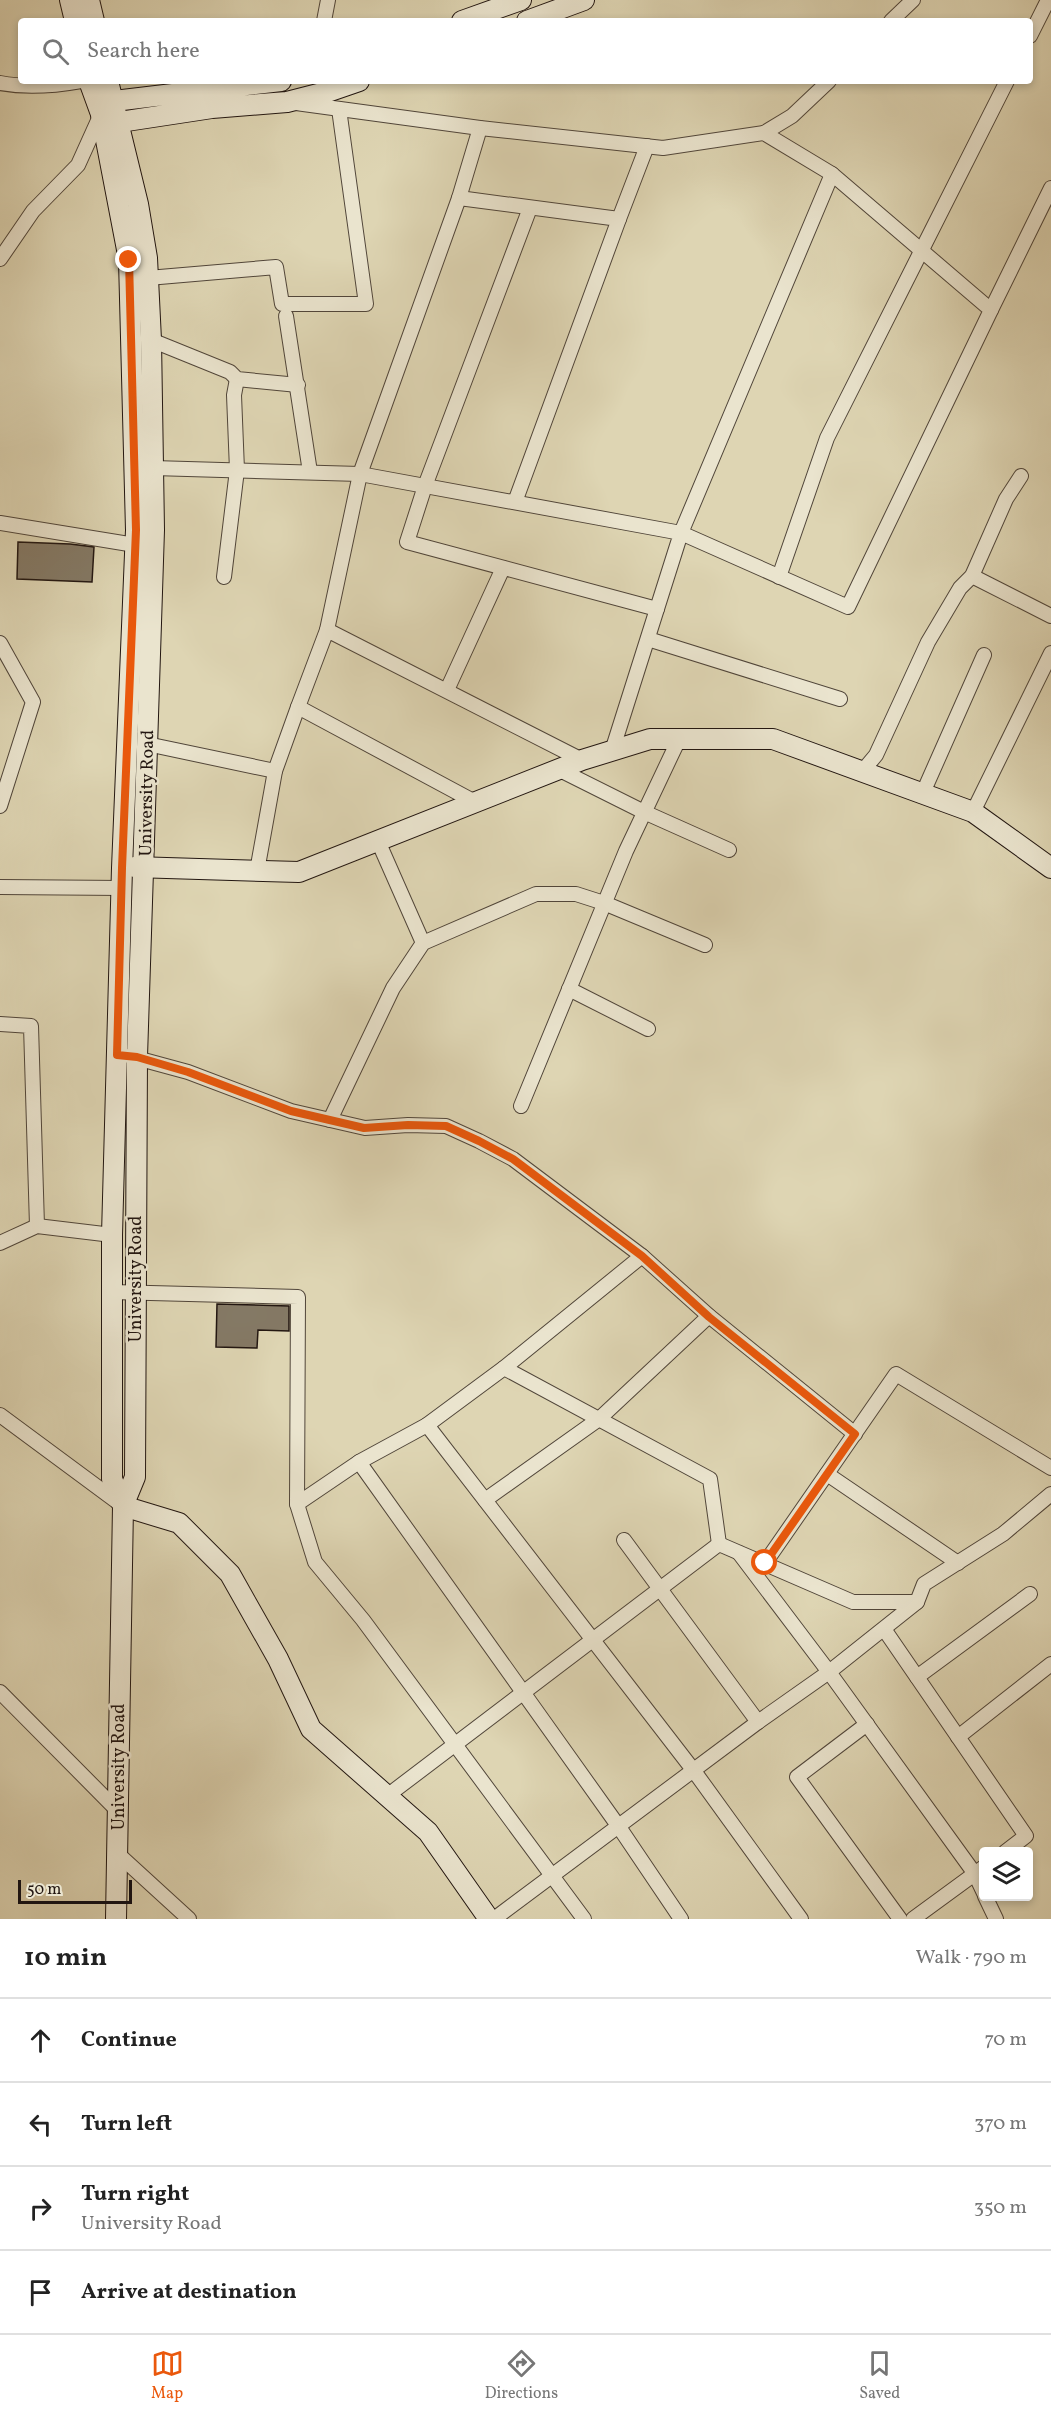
<!DOCTYPE html>
<html lang="en">
<head>
<meta charset="utf-8">
<style>
	body { margin:0; font-family:Vollkorn,serif; background:#f2f2f2; color:#222 }
	.controls { position:absolute; right:18px; bottom:18px; display:grid; overflow:hidden; border-radius:6px; box-shadow:0 3px 9px #0003 }
	.controls button { width:54px; height:54px; display:grid; place-items:center; padding:0; border:0; border-bottom:2px solid #e0e0e0; background:#fff; color:#222; font:30px sans-serif }
	.scale { position:absolute; left:18px; bottom:15px; width:114px; box-sizing:border-box; padding-left:6px; border:3px solid #221611; border-top:0; font-size:16px; line-height:21px; white-space:nowrap; color:#221611; -webkit-text-stroke:4px #eae4ce; paint-order:stroke }
	.stop { position:absolute; width:18px; height:18px; margin:-14px; border:4px solid #ea580c; border-radius:50%; background:#fff }
	.stop.end { background:#ea580c; border-color:#fff; box-shadow:0 2px 6px #0008 }
	.list { margin:0; padding:0; list-style:none }
	h2 { display:flex; justify-content:space-between; align-items:center; height:78px; margin:0; padding:0 24px; font-size:26px }
	h2 small { font-size:20px; font-weight:400; color:#767676 }
	.list li { display:grid; grid-template-columns:39px 1fr auto; gap:18px; align-items:center; box-sizing:border-box; height:84px; padding:0 24px; border-top:2px solid #e0e0e0 }
	.list b { display:block; font-size:22px; white-space:nowrap }
	.list p { margin:0; font-size:20px; white-space:nowrap; color:#767676 }
	.list em { font-size:20px; font-style:normal; color:#767676 }
	.icon { flex:none; width:33px; height:33px; fill:none; stroke:currentColor; stroke-width:2; stroke-linecap:round; stroke-linejoin:round }
	.map { position:relative; flex:none; width:1051px; height:1919px; overflow:hidden }
	.search { position:absolute; background:#fff; box-shadow:0 3px 9px #0003; left:18px; right:18px; top:18px; height:66px; display:flex; align-items:center; gap:15px; box-sizing:border-box; padding:0 21px; border-radius:6px; color:#767676; font-size:22px }
	.sheet { height:414px; background:#fff }
	nav { display:flex; justify-content:space-around; align-items:center; box-sizing:border-box; height:84px; border-top:2px solid #e0e0e0; background:#fff; font-size:16px; color:#767676 }
	nav a { display:grid; justify-items:center; gap:3px }
	nav .on { color:#ea580c }
	.map>svg:first-child { display:block }
	.building { fill:#847965; stroke:#221611; stroke-width:1.5 }
	.lines { fill:none; stroke-linecap:round; stroke-linejoin:round }
	.street-casing { stroke:#51463a; stroke-width:16 }
	.secondary-casing { stroke:#221611; stroke-width:22 }
	.street { stroke:#eae4ce; stroke-width:14 }
	.secondary { stroke:#eae4ce; stroke-width:20 }
	.route { stroke:#ea580c; stroke-width:8 }
	.labels { text-anchor:middle; stroke-width:5; stroke-linejoin:round; paint-order:stroke }
	.street-label { font-size:18px; fill:#221611; stroke:#eae4ce }
</style>
</head>
<body>
<div class="map">
<svg width="1051" height="1919" viewBox="0 0 1051 1919">
	<rect width="100%" height="100%" fill="#ded5b3"/>
	<filter id="stains"><feTurbulence type="fractalNoise" baseFrequency=".00333" numOctaves="4"/><feColorMatrix values="0 0 0 0 .2 0 0 0 0 .09 0 0 0 0 .02 0 0 0 .5 -.17"/></filter>
	<radialGradient id="worn" r=".72"><stop offset=".6" stop-color="#630" stop-opacity="0"/><stop offset="1" stop-color="#630" stop-opacity=".3"/></radialGradient>
	<g class="building">
		<polygon points="18,542 70,544 94,547 92,582 17,579"/>
		<polygon points="217,1304 289,1306 289,1331 258,1330 257,1348 216,1347"/>
	</g>
	<g class="lines">
		<g class="street-casing">
			<g id="street">
				<polyline points="324,21 328,0"/>
				<polyline points="891,21 913,0"/>
				<polyline points="1030,36 1048,0"/>
				<polyline points="829,81 792,116 764,133 832,174"/>
				<path d="M0,83C27,88 53,86 81,81"/>
				<polyline points="296,103 480,128 663,148 764,133"/>
				<polyline points="459,198 480,128"/>
				<polyline points="530,208 425,486 407,542 657,609"/>
				<polyline points="619,219 647,146"/>
				<polyline points="0,259 33,211 78,165 101,114"/>
				<polyline points="148,278 276,267 282,304 366,304 339,109"/>
				<polyline points="991,310 1051,188"/>
				<polyline points="286,316 310,472"/>
				<polyline points="151,340 230,372 237,379 298,385"/>
				<polyline points="153,468 360,474 681,533 848,607 991,310 832,174 681,533 612,751"/>
				<polyline points="0,523 135,545"/>
				<polyline points="972,576 1051,616"/>
				<polyline points="224,577 237,470 234,395 237,379"/>
				<polyline points="779,577 827,438 1007,81"/>
				<polyline points="327,630 360,474 459,198 619,219 515,502"/>
				<polyline points="648,639 840,699"/>
				<polyline points="0,643 33,702 0,806"/>
				<polyline points="447,690 503,568"/>
				<polyline points="147,744 275,771"/>
				<polyline points="558,769 644,812 729,850"/>
				<polyline points="861,773 876,755 928,642 960,588 972,576 1006,499 1021,476"/>
				<polyline points="922,795 984,655"/>
				<polyline points="475,802 298,707 327,630 582,760"/>
				<polyline points="973,812 1051,653"/>
				<polyline points="378,841 423,943"/>
				<polyline points="257,871 275,771 298,707"/>
				<polyline points="0,887 122,888"/>
				<polyline points="569,989 648,1029"/>
				<polyline points="0,1024 31,1026 37,1226"/>
				<polyline points="129,1056 188,1072 291,1111 365,1128 408,1125 446,1126 479,1141 513,1159 642,1256"/>
				<polyline points="521,1106 626,851 679,739"/>
				<polyline points="330,1120 393,988 423,943 536,894 576,894 604,903 705,945"/>
				<polyline points="0,1243 37,1226 112,1235"/>
				<polyline points="112,1292 298,1297 297,1504 359,1462"/>
				<polyline points="504,1368 642,1256 709,1316 855,1434"/>
				<polyline points="0,1415 123,1506"/>
				<polyline points="427,1425 359,1462 619,1827 681,1919"/>
				<polyline points="827,1474 958,1563"/>
				<polyline points="485,1500 599,1419 709,1316"/>
				<polyline points="297,1504 315,1562 363,1620 584,1919"/>
				<polyline points="624,1540 758,1722"/>
				<polyline points="719,1544 710,1479 504,1368 427,1425 694,1771 801,1919"/>
				<polyline points="739,1553 829,1672 975,1874 984,1893"/>
				<polyline points="765,1563 896,1374 1051,1468"/>
				<polyline points="884,1629 1026,1836 1005,1852"/>
				<polyline points="917,1677 1030,1594"/>
				<polyline points="0,1692 116,1809"/>
				<polyline points="867,1724 797,1777 900,1919"/>
				<polyline points="958,1737 1051,1664"/>
				<polyline points="387,1796 719,1544 853,1602 917,1602"/>
				<polyline points="119,1855 189,1919"/>
				<polyline points="985,1896 996,1919"/>
				<polyline points="494,1919 758,1722 829,1672 917,1602 924,1584 1003,1534 1051,1494"/>
				<polyline points="913,1919 984,1867"/>
			</g>
		</g>
		<g class="secondary-casing">
			<g id="secondary">
				<polyline points="70,0 75,21"/>
				<polyline points="89,0 94,21"/>
				<polyline points="462,21 521,0"/>
				<polyline points="527,21 584,0"/>
				<polyline points="89,81 101,114 129,260 136,530 122,868 112,1235 112,1479 123,1506 116,1919"/>
				<polyline points="108,81 138,204 147,258 151,340 154,530 137,1057 135,1477 123,1506"/>
				<polyline points="281,81 114,101 101,114 120,122 212,108 287,102 330,91 359,81"/>
				<polyline points="134,867 299,872 582,760 650,739 773,739 973,812 1051,868"/>
				<polyline points="123,1506 179,1523 230,1574 278,1659 311,1729 428,1832 489,1919"/>
			</g>
		</g>
		<use href="#street" class="street"/>
		<use href="#secondary" class="secondary"/>
	</g>
	<g class="lines">
		<polyline class="route" points="129,260 136,530 122,868 117,1055 137,1057 188,1072 291,1111 364,1128 408,1125 446,1126 479,1141 513,1159 642,1256 709,1317 855,1434 765,1563"/>
	</g>
	<g class="labels">
		<g class="street-label">
			<text transform="translate(146 793) rotate(-89)" y="6">University Road</text>
			<text transform="translate(135 1279) rotate(-90)" y="6">University Road</text>
			<text transform="translate(118 1767) rotate(-90)" y="6">University Road</text>
		</g>
	</g>
	<rect width="100%" height="100%" filter="url(#stains)"/>
	<rect width="100%" height="100%" fill="url(#worn)"/>
</svg>
<div class="controls">
<button><svg class="icon" aria-label="layers" viewBox="0 0 24 24"><path d="M12 4l9 5-9 5-9-5zM3 14l9 5 9-5"/></svg></button>
</div>
<div class="scale">50 m</div>
<div class="stop" style="left:765px;top:1563px"></div>
<div class="stop end" style="left:129px;top:260px"></div>
<div class="search"><svg class="icon" aria-label="search" viewBox="0 0 24 24"><circle cx="10" cy="10" r="6"/><path d="M15 15l6 6"/></svg>Search here</div>
</div>
<section class="sheet">
<h2>10 min<small>Walk · 790 m</small></h2>
<ul class="list">
<li><svg class="icon" aria-label="ahead" viewBox="0 0 24 24"><path d="M12 20V5M6 11l6-6 6 6"/></svg><div><b>Continue</b></div><em>70 m</em></li>
<li><svg class="icon" aria-label="left" viewBox="0 0 24 24"><path d="M17 20v-9H6M10 6l-5 5 5 5"/></svg><div><b>Turn left</b></div><em>370 m</em></li>
<li><svg class="icon" aria-label="right" viewBox="0 0 24 24"><path d="M7 20v-9h11M14 6l5 5-5 5"/></svg><div><b>Turn right</b><p>University Road</p></div><em>350 m</em></li>
<li><svg class="icon" aria-label="arrive" viewBox="0 0 24 24"><path d="M6 21V4h12l-3 4 3 4H6"/></svg><div><b>Arrive at destination</b></div></li>
</ul>
</section>
<nav>
<a class="on"><svg class="icon" aria-label="map" viewBox="0 0 24 24"><path d="M3 6l6-2 6 2 6-2v14l-6 2-6-2-6 2zM9 4v14M15 6v14"/></svg>Map</a>
<a><svg class="icon" aria-label="directions" viewBox="0 0 24 24"><path d="M12 3l9 9-9 9-9-9zM9 14v-3h6M13 9l2 2-2 2"/></svg>Directions</a>
<a><svg class="icon" aria-label="saved" viewBox="0 0 24 24"><path d="M7 4h10v16l-5-4-5 4z"/></svg>Saved</a>
</nav>
</body>
</html>
